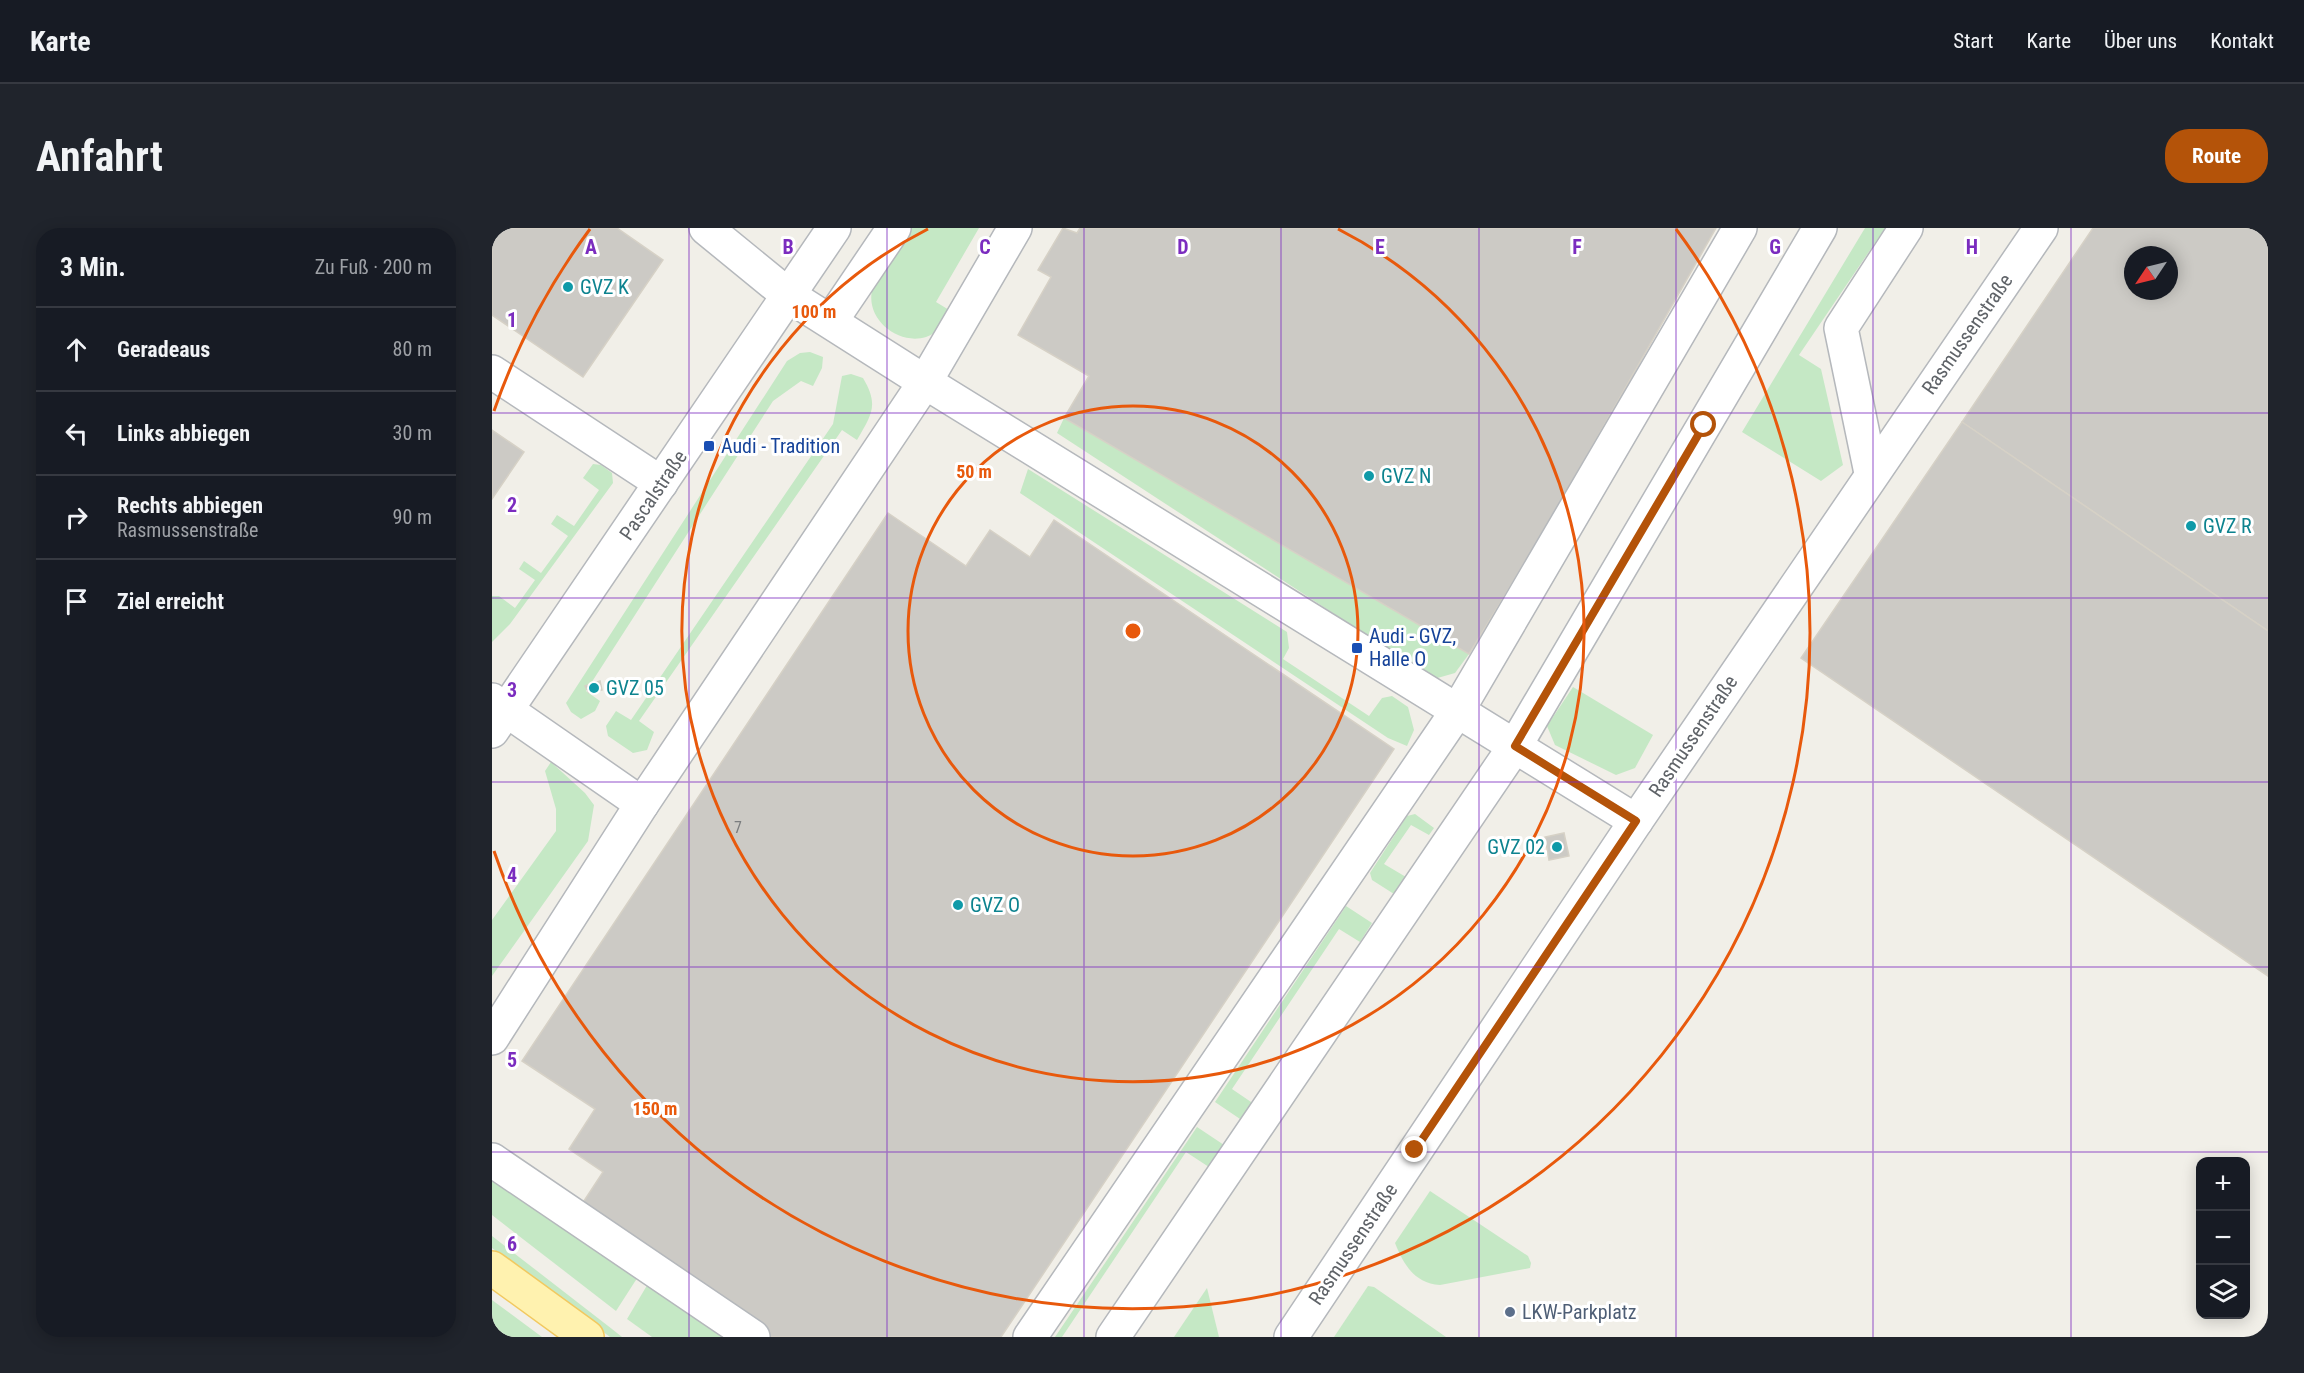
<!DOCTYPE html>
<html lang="de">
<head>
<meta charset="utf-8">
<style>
	body { margin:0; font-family:"Roboto Condensed",sans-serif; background:#20242c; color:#f1f3f6 }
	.controls { position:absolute; right:18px; bottom:18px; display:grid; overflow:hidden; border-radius:12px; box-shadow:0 3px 15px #0003 }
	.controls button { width:54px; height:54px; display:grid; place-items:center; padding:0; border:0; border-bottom:2px solid #363941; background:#171b24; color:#f1f3f6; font:30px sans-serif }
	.compass { position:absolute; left:1632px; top:18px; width:54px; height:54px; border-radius:50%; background:#171b24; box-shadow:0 3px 15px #0003; rotate:235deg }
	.stop { position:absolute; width:18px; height:18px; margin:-14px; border:4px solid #b45309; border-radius:50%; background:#fff }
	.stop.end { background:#b45309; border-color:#fff; box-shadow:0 2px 6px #0008 }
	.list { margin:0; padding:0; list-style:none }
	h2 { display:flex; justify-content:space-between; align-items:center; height:78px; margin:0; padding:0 24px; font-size:26px }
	h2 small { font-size:20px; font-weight:400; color:#9ea1a6 }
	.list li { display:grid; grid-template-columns:39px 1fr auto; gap:18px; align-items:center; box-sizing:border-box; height:84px; padding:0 24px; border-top:2px solid #363941 }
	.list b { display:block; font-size:22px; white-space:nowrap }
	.list p { margin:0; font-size:20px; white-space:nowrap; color:#9ea1a6 }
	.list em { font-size:20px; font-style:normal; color:#9ea1a6 }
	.icon { flex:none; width:33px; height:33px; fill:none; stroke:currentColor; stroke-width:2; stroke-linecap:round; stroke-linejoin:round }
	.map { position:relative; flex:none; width:1776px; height:1109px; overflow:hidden; border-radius:24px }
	header { display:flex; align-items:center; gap:36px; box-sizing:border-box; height:84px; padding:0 30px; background:#171b24; border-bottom:2px solid #363941 }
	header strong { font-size:28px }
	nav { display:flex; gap:33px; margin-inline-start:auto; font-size:21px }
	.intro { display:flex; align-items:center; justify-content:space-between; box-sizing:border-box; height:144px; padding:0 36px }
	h1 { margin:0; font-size:42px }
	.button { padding:15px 27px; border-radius:24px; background:#b45309; color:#fff; font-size:21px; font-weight:700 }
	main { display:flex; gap:36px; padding:0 36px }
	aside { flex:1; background:#171b24; border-radius:24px; box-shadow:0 3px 15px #0003 }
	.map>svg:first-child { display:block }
	.green { fill:#c5e8c5 }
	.building { fill:#cccac5; stroke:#d6d1c6; stroke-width:1.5; fill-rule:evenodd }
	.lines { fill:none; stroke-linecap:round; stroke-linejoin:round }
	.minor-casing { stroke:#b5b8bc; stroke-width:36 }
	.major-casing { stroke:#f2c960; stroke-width:36 }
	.minor { stroke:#fff; stroke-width:33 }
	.major { stroke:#fff2af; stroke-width:33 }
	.route { stroke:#b45309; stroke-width:8 }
	.grid { fill:none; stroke:#7b2cbf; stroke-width:1.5; stroke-opacity:0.55 }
	.ring { fill:none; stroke:#e8590c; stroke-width:3 }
	.culture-dot { fill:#0f9aa8; stroke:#fff; stroke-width:2 }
	.transit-dot { fill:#1a4fb4; stroke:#fff; stroke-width:2 }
	.service-dot { fill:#5c6f8a; stroke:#fff; stroke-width:2 }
	.labels { text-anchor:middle; stroke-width:6; stroke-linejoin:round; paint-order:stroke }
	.number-label { font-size:16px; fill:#7a7d7f }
	.culture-label { font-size:20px; fill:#0d838f; stroke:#fff; text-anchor:start }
	.street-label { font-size:20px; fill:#5f6368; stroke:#fff }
	.transit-label { font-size:20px; fill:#164399; stroke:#fff; text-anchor:start }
	.service-label { font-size:20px; fill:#4e5e75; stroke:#fff; text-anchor:start }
	.grid-label { font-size:20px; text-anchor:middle; font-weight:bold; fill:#7b2cbf; stroke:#fff; stroke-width:6; stroke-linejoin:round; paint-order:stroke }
	.centre { fill:#e8590c; stroke:#fff; stroke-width:3 }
	.ring-label { font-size:18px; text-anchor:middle; font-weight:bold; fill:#e8590c; stroke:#fff; stroke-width:6; stroke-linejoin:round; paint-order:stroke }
</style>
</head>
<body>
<header>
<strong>Karte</strong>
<nav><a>Start</a><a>Karte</a><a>Über uns</a><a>Kontakt</a></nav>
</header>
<div class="intro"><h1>Anfahrt</h1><a class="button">Route</a></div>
<main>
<aside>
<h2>3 Min.<small>Zu Fuß · 200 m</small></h2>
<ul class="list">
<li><svg class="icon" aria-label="ahead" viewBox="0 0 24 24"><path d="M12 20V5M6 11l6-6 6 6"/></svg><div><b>Geradeaus</b></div><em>80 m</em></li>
<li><svg class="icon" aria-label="left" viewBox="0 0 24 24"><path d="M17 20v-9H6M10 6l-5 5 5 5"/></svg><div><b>Links abbiegen</b></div><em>30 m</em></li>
<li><svg class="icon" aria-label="right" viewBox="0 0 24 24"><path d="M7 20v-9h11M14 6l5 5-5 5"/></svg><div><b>Rechts abbiegen</b><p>Rasmussenstraße</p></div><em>90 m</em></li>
<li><svg class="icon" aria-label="arrive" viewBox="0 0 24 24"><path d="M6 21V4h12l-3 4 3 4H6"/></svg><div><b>Ziel erreicht</b></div></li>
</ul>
</aside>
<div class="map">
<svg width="1776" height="1109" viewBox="0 0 1776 1109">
	<rect width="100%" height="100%" fill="#f1efe8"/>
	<g class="green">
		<path d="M420,0H487L444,74L462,85C454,93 446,105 434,109C405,118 371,89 381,59C387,41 410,16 420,0Z"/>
		<polygon points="1373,0 1393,0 1307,127 1329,141 1351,237 1329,253 1250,204"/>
		<polygon points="318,124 331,129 330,140 321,158 309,153 281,173 94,463 108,473 103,483 89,491 79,484 74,475 295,133 308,125"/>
		<path d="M359,146L371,150C387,177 380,186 365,212L350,202L147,493L162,504L155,522L141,525L116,508L114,498L124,483L139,492L341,196L350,148Z"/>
		<polygon points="572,190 977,426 963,445 942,451 565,205"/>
		<polygon points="101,236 109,237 120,245 121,255 18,396 0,414 0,368 7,368 23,380 43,352 27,341 32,333 49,345 76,308 59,296 65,287 82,298 107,262 91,250"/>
		<polygon points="536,241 795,404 797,420 791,431 877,488 890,470 900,468 916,479 922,502 915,518 896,510 528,265"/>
		<polygon points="1081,459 1161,507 1143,540 1124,547 1063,517 1055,498"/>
		<polygon points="59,534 93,565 102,577 96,613 0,748 0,692 64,603 64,581 53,543"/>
		<polygon points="923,586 942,600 937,607 919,597 892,636 914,649 902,666 880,652 878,645 915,588"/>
		<polygon points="854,678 880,695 868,714 847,701 740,861 762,876 751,893 723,874"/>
		<polygon points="705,899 735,919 720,941 694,924 570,1109 563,1109"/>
		<polygon points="0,940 151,1041 124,1083 0,987"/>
		<path d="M938,963L1036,1028L1039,1035L1038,1040L948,1057C922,1055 912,1037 903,1015Z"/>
		<polygon points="0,1008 120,1101 130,1109 118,1109 0,1020"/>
		<polygon points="160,1049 251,1109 160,1109 135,1091"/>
		<polygon points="876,1058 882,1059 954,1109 842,1109"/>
		<polygon points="715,1060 727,1109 682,1109"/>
		<polygon points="0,1072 50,1109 3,1109 0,1106"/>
	</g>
	<g class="building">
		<polygon points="0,0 125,0 171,32 91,149 0,87"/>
		<polygon points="571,0 585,5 588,0 1224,0 1051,305 977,426 572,190 597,148 526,107 559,49 546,42"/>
		<path d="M1601,0H1776V403L1470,194ZM1641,27H1677V63H1641Z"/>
		<polygon points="1470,194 1776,403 1776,748 1309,430"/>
		<polygon points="0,202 32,224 0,271"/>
		<polygon points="396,285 474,338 498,302 538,329 562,292 902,521 509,1109 274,1109 86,982 111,944 77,921 103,881 30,833"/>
		<polygon points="108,453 110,462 97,465 93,458"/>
		<polygon points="1072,605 1077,628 1057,632 1053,609"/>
	</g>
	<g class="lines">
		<g class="minor-casing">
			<g id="minor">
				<polyline points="214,0 296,67 433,154 1144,593"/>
				<polyline points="339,93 402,0"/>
				<polyline points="0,144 169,255"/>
				<polyline points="1379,245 1349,100 1414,0"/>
				<polyline points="0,472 150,576"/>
				<polyline points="0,503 342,0"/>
				<polyline points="0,810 150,576 433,154 523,0"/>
				<polyline points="0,932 261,1109"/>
				<polyline points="538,1109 966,482 1248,0"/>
				<polyline points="621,1109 1023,518 1328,0"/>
				<polyline points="799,1109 1144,593 1549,0"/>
			</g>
		</g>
		<g class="major-casing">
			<polyline id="major" points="0,1040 95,1109"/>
		</g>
		<use href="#minor" class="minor"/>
		<use href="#major" class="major"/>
	</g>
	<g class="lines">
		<polyline class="route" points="923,922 1144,593 1023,518 1212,197"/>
	</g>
	<path class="grid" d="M197,0V1109M395,0V1109M592,0V1109M789,0V1109M987,0V1109M1184,0V1109M1381,0V1109M1579,0V1109M0,185H1776M0,370H1776M0,554H1776M0,739H1776M0,924H1776"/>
	<g class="ring">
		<circle cx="641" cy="403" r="225"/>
		<path d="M846 1A451 451 0 1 1 436 1"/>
		<path d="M2 183A676 676 0 0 1 98 1M1184 1A676 676 0 1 1 2 623"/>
	</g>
	<g class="culture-dot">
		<circle cx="76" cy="59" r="6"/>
		<circle cx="877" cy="248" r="6"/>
		<circle cx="1699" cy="298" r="6"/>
		<circle cx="102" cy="460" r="6"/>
		<circle cx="1065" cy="619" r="6"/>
		<circle cx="466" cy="677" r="6"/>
	</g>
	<g class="transit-dot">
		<rect x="211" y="212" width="12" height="12" rx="3"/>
		<rect x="859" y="414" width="12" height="12" rx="3"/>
	</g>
	<circle class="service-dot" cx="1018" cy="1084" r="6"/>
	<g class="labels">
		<g class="number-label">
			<text x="246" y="605">7</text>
		</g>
		<g class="culture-label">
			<text x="88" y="66">GVZ K</text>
			<text x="889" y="255">GVZ N</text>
			<text x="1711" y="305">GVZ R</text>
			<text x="114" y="467">GVZ 05</text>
			<text x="1053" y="626" text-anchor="end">GVZ 02</text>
			<text x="478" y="684">GVZ O</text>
		</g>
		<g class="street-label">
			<text transform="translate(1475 106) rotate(-55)" y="7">Rasmussenstraße</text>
			<text transform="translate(161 267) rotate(-56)" y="7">Pascalstraße</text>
			<text transform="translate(1201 508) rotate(-56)" y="7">Rasmussenstraße</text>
			<text transform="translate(861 1016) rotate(-56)" y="7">Rasmussenstraße</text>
		</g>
		<g class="transit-label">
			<text x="229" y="225">Audi - Tradition</text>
			<text x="877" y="415">Audi - GVZ,<tspan x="877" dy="23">Halle O</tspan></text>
		</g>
		<g class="service-label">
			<text x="1030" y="1091">LKW-Parkplatz</text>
		</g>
	</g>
	<g class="grid-label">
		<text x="99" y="26">A</text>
		<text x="296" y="26">B</text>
		<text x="493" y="26">C</text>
		<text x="691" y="26">D</text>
		<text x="888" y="26">E</text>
		<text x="1085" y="26">F</text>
		<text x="1283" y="26">G</text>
		<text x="1480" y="26">H</text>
		<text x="20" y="99">1</text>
		<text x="20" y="284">2</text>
		<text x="20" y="469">3</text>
		<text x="20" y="654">4</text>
		<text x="20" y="839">5</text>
		<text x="20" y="1023">6</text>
	</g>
	<circle cx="641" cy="403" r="9" class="centre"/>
	<g class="ring-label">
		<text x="322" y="90">100 m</text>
		<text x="482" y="250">50 m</text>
		<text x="163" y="887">150 m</text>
	</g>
</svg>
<div class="controls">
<button>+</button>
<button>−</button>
<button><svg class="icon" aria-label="layers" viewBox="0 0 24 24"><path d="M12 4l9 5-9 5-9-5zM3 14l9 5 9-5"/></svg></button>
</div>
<svg class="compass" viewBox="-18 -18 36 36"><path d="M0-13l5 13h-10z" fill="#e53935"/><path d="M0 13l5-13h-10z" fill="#9ea1a6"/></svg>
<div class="stop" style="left:1212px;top:197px"></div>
<div class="stop end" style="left:923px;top:922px"></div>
</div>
</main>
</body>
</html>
